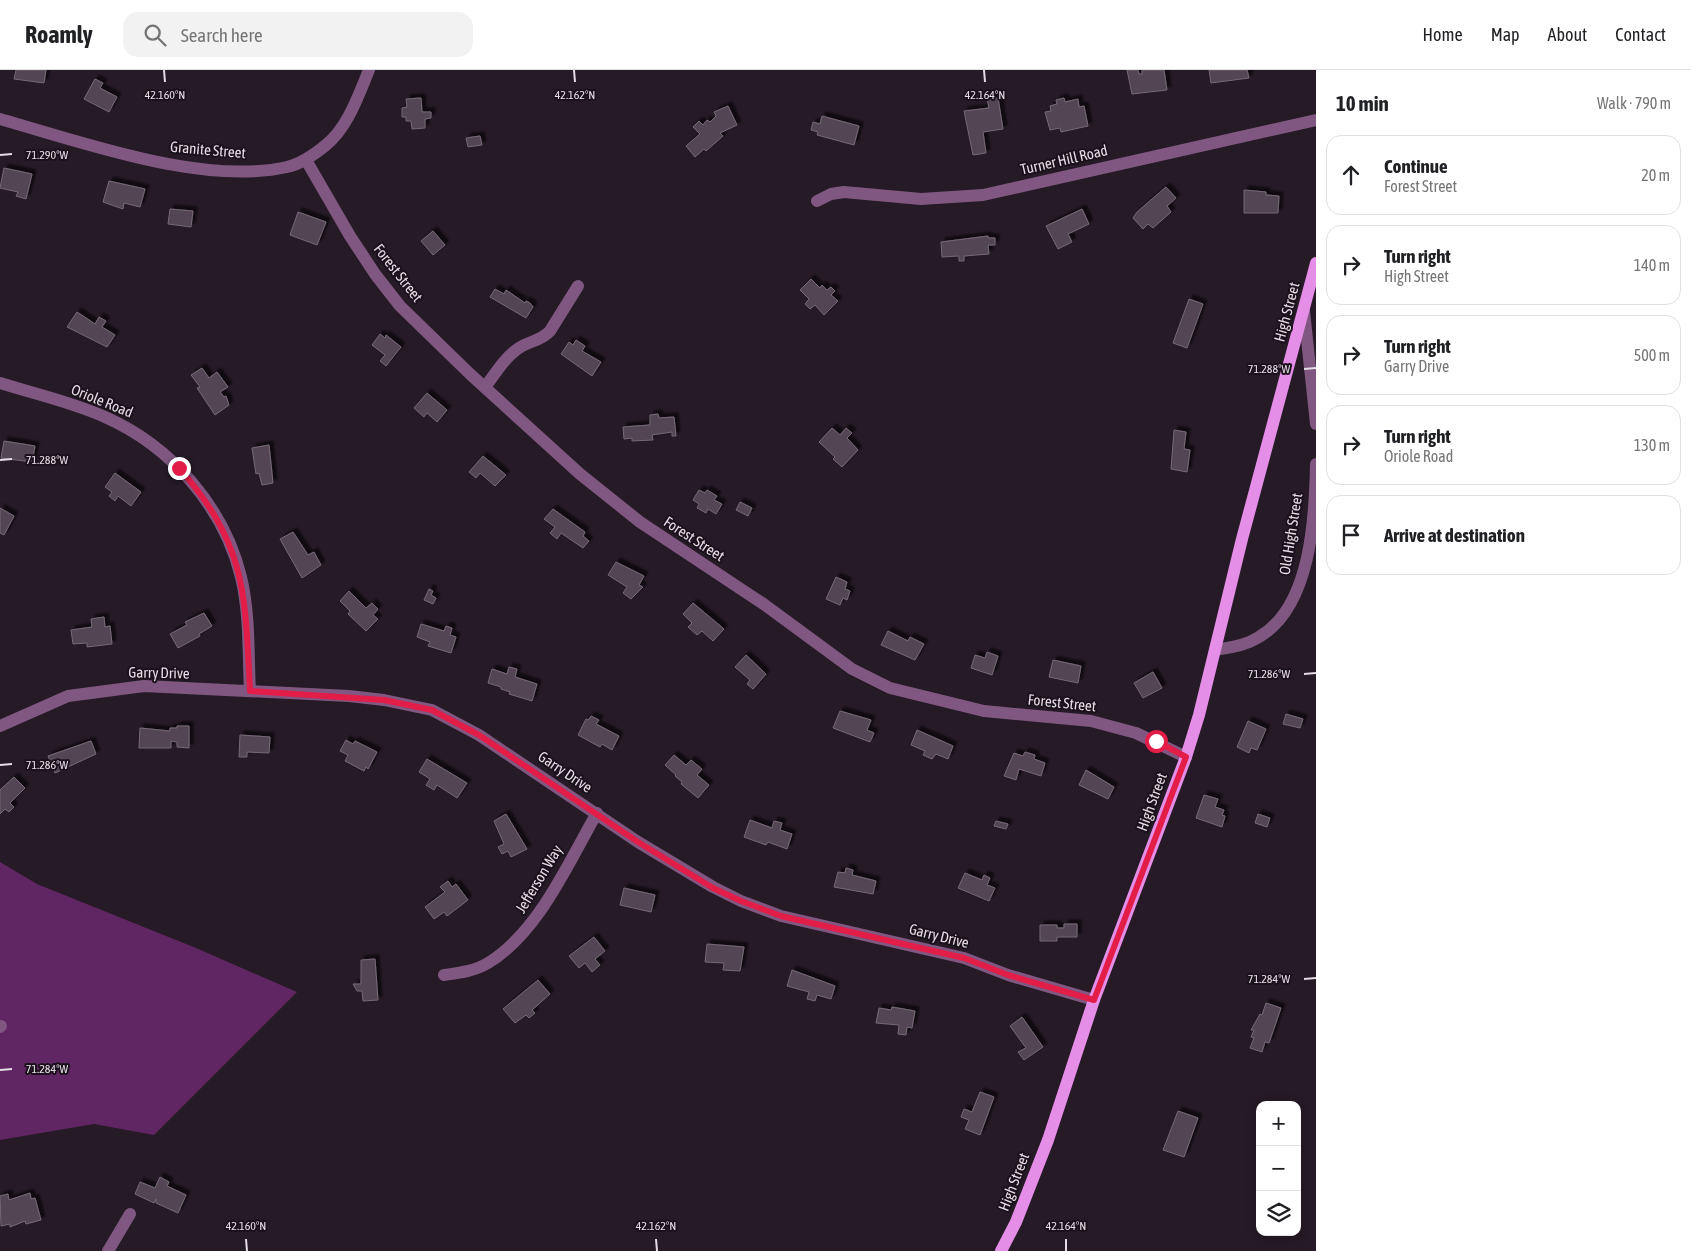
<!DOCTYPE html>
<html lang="en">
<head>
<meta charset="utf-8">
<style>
	body { margin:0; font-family:"Asap Condensed",sans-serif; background:#f2f2f2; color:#202124 }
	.controls { position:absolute; right:15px; bottom:15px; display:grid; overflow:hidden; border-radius:10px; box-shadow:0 2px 12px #0003 }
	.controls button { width:45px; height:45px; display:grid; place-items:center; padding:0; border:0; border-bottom:1px solid #e0e0e0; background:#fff; color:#202124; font:25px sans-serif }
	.stop { position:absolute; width:15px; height:15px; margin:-11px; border:4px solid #e11d48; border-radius:50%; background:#fff }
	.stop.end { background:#e11d48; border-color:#fff; box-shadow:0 1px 5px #0008 }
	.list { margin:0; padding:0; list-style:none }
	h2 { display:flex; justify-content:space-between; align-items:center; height:65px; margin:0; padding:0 20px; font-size:21px }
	h2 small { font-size:16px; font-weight:400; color:#757577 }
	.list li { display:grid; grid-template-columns:32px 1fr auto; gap:15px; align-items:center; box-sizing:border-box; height:80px; margin:0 10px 10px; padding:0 10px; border:1px solid #e0e0e0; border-radius:15px }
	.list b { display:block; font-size:19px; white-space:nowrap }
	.list p { margin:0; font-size:16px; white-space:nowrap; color:#757577 }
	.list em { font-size:16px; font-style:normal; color:#757577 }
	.icon { flex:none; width:28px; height:28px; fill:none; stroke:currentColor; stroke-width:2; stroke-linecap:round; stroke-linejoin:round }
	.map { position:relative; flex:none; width:1316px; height:1181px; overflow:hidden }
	header { display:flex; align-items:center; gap:30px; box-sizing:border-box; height:70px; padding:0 25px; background:#fff; border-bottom:1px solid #e0e0e0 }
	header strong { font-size:24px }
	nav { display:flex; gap:28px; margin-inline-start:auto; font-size:18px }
	.search { width:350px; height:45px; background:#f2f2f2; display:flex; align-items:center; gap:12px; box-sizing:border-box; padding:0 18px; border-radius:15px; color:#757577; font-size:19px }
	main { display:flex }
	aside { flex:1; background:#fff }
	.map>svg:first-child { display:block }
	.forest { fill:#602563 }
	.building { fill:#524552; stroke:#776977; filter:url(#shadow) }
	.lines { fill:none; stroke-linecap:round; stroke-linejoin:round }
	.minor { stroke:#805781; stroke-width:12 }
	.major { stroke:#e48ee7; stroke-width:12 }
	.route { stroke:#e11d48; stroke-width:6 }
	.ticks { fill:none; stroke:#e5dde5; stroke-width:2 }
	.labels { text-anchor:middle; stroke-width:4; stroke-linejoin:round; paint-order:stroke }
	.street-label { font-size:15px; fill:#e5dde5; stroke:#1b111c }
	.ticks-label { font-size:12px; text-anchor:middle; fill:#e5dde5; stroke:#1b111c; stroke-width:4; stroke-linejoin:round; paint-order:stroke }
</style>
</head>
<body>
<header>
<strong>Roamly</strong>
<div class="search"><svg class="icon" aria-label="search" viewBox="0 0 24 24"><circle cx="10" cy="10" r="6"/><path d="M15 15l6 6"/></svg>Search here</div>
<nav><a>Home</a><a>Map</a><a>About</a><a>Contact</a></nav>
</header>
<main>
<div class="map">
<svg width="1316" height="1181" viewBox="0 0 1316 1181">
	<defs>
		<filter id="shadow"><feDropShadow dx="4" dy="-4" stdDeviation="1" flood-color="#0009"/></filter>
	</defs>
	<rect width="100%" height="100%" fill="#251a25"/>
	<polygon class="forest" points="0,792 37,814 196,878 297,922 154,1065 94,1054 0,1070"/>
	<g class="building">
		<polygon points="16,0 46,0 44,13 14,9"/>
		<polygon points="1127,0 1138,0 1139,4 1142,4 1142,0 1164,0 1167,20 1132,24"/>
		<polygon points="1209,0 1247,0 1249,8 1211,13"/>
		<polygon points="95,9 103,13 100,18 117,27 109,42 84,29"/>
		<polygon points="421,28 422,42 431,42 431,48 425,49 425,58 412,59 411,51 406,51 406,47 402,47 402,38 407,37 406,29"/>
		<polygon points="998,28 1003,59 983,62 986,83 973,85 964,41 989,38 987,29"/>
		<polygon points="1064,28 1065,32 1078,29 1079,37 1084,36 1088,56 1061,62 1060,58 1050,60 1045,42 1051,41 1050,36 1057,34 1056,30"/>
		<polygon points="728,36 737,55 720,63 723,66 706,81 704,79 695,87 686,76 700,64 693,57 699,51 703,55 707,50 710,52 716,46 714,42"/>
		<polygon points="822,46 859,56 854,75 817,65 818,62 811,60 813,52 820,54"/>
		<polygon points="480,66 482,75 468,77 466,68"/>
		<polygon points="4,98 32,104 26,129 16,126 18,122 0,118"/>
		<polygon points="109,111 145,119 140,137 124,133 123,139 103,132"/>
		<polygon points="1166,117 1176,128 1167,136 1171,142 1153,158 1148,154 1143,159 1133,148 1137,142"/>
		<polygon points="1244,120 1266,122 1266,125 1279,126 1278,143 1244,143"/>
		<polygon points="170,139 193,141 191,157 168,154"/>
		<polygon points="1082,139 1089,154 1068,164 1072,172 1058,179 1046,156"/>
		<polygon points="298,142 326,152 317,175 290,165"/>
		<polygon points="433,161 445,175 433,185 421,171"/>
		<polygon points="988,166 988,168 995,168 995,175 988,175 989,184 964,186 964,191 959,191 959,186 942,187 941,172"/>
		<polygon points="811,209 820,218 822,215 827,220 831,217 835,221 831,225 838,231 824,245 815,235 810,239 805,234 809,229 800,220"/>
		<polygon points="495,219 504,224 506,220 525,233 526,231 530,233 533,237 526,248 490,227"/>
		<polygon points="1189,229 1203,234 1187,278 1173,273"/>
		<polygon points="77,242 95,254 99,247 106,251 102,257 115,265 107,277 67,257"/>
		<polygon points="380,264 385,268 386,265 401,277 386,296 380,291 385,285 372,275"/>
		<polygon points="576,270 585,276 582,281 601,292 592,306 561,284 569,272 573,275"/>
		<polygon points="202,298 209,308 217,302 228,317 220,322 224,327 226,326 229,335 215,345 197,318 200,317 191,305"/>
		<polygon points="427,323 447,340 437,352 427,343 424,347 414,338"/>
		<polygon points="658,344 659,348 674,347 676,366 672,366 672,362 652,365 653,370 632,371 632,368 624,369 623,357 650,355 650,345"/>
		<polygon points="832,358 840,365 846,358 852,363 847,368 858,380 842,397 833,389 835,387 819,372"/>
		<polygon points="1174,360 1186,362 1184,379 1190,380 1187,402 1171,399"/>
		<polygon points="4,371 35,376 32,392 1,388"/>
		<polygon points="269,375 273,413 262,415 259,403 256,404 252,378"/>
		<polygon points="483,386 506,405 495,416 480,403 476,408 469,402"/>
		<polygon points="115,403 141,422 131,436 118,426 115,431 109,426 112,422 105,417"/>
		<polygon points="699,420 705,423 707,420 717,426 714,430 722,434 716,444 708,439 706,443 697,438 699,434 693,430"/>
		<polygon points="740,432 752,438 748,446 736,440"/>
		<polygon points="0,438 14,446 4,465 0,463"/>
		<polygon points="553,439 585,462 583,466 589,471 583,478 561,463 557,469 550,463 555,457 544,449"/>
		<polygon points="293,462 308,485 314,482 321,495 302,508 280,469"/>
		<polygon points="616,492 644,506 639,515 643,517 631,529 623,523 627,517 608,505"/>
		<polygon points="836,507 847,512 845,519 850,521 847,530 843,528 840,535 826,529"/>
		<polygon points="429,519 433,521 431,525 436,528 433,534 424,530"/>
		<polygon points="349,521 366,538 372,533 378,539 373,545 378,549 366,561 348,544 350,541 340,531"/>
		<polygon points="693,533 724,559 713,571 702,561 697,565 688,557 692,553 683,544"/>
		<polygon points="204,543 212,556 199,564 200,566 178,578 170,564 187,555 185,552"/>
		<polygon points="104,547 105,557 110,556 112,574 87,577 87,573 73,574 71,560 92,557 91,549"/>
		<polygon points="421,554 444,561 446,556 452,558 450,565 456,567 451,583 428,576 430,572 417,567"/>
		<polygon points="888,561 908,571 910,567 924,574 915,590 881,575"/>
		<polygon points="987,582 998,586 992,605 971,598 975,585 985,588"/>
		<polygon points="746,585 766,604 753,619 747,614 750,610 735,597"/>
		<polygon points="1053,590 1081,596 1078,613 1049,607"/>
		<polygon points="509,597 517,599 515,607 537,614 532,631 509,624 510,622 501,619 501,617 488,613 492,599 507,604"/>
		<polygon points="1153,602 1162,618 1143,628 1134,613"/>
		<polygon points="840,641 871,650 867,660 874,663 870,672 833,658"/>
		<polygon points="1286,644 1303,649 1300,658 1283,654"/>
		<polygon points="591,646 599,650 596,654 619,666 612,680 602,674 600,677 578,665 586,649 588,650"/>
		<polygon points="1248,651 1266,659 1257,680 1251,678 1249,683 1237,677"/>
		<polygon points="177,656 189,656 189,678 177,677 177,672 171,671 171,678 139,678 140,658 170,661 170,658 177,658"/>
		<polygon points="917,660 953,676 948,689 936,684 932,689 923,685 925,681 911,675"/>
		<polygon points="240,665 270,667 269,683 247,682 247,687 239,687"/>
		<polygon points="346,670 353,674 355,671 377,682 368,699 366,697 364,701 345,691 348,685 340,681"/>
		<polygon points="91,671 96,684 55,703 48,686"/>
		<polygon points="1025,682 1035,685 1034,689 1045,693 1041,706 1019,699 1016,710 1004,706 1014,683 1023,686"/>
		<polygon points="674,685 686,695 691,690 702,699 697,705 709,715 698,728 681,714 682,712 675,706 676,705 665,695"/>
		<polygon points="427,689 467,713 457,728 437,715 434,720 426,715 430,709 419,702"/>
		<polygon points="1086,700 1114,717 1108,729 1079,715"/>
		<polygon points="14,707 25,718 10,733 14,737 9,742 5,739 0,744 0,720"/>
		<polygon points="1204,725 1218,729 1215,737 1224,740 1222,745 1225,746 1222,757 1196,748"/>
		<polygon points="506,744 527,779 511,787 508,781 502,784 498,777 504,774 494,751"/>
		<polygon points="1258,744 1270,748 1267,757 1255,753"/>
		<polygon points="750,750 772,758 774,751 782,753 780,760 792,764 787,779 768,772 766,775 744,767"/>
		<polygon points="996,751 1008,754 1006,759 994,756"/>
		<polygon points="846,798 853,800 852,805 876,811 873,824 834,817 838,802 845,803"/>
		<polygon points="965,803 982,810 984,805 990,808 987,815 995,818 989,831 958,818"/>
		<polygon points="448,811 452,817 456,814 468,830 447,846 444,842 434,849 425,837 445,822 440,817"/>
		<polygon points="624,818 655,825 651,842 620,835"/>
		<polygon points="1064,854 1077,854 1077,867 1057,867 1057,871 1040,871 1040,855 1057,855 1057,858 1064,858"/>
		<polygon points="594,867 605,881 595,889 600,895 592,902 585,893 579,898 569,886"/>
		<polygon points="707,874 744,877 740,901 723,900 724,893 705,892"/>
		<polygon points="375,889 378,930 363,931 362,921 357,921 353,914 361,914 361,890"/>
		<polygon points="792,900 835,916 831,929 817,925 815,931 807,929 809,922 787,916"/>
		<polygon points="538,910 550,924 532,940 535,943 529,948 526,945 515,953 503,939"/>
		<polygon points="1266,933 1281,938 1269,973 1265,972 1262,982 1250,978 1254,968 1251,967 1254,960 1251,960 1260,944 1262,945"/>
		<polygon points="892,937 915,941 912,958 907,957 906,965 898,964 899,955 876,953 879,938 891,940"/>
		<polygon points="1022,947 1043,977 1024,990 1018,982 1026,978 1010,956"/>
		<polygon points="980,1022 994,1027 980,1065 965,1059 969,1050 961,1047 964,1039 972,1042"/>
		<polygon points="1178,1041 1198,1048 1184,1087 1163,1080"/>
		<polygon points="160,1107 169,1112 167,1116 186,1125 178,1143 156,1133 156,1129 154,1133 135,1124 140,1112 155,1118"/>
		<polygon points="30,1123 31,1129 35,1128 41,1150 26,1154 25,1151 10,1157 10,1154 1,1156 0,1126 8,1124 9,1130"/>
	</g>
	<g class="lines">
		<g class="minor">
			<path d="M0,49C82,72 203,116 287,97C301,94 315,84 326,75C348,57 358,26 369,0"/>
			<polyline points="306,90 350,166 375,204 400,236 470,304 580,404 640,452 765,535 852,599 890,618 984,641 1091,651 1136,663 1186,687"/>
			<polyline points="817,131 831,124 844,122 921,129 983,125 1316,50"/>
			<polyline points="1304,241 1316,354"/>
			<path d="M0,313C35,324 72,332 105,347C171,376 224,437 241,507C250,544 248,584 250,621"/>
			<path d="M485,317C495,304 505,287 519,278C529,271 541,271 550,261L578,216"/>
			<path d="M1215,580C1231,577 1245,576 1259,567C1311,537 1315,448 1316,394"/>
			<polyline points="0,656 68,626 144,616 349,626 384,630 432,640 479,665 638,772 713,817 741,831 781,846 964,888 1008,905 1094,930"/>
			<path d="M444,905C459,903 475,901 488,893C539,862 568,793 597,743"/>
			<polyline points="0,957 1,956"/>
			<polyline points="108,1181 130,1144"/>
		</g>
		<polyline class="major" points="1001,1181 1016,1152 1048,1070 1094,930 1186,687 1199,645 1242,469 1316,193"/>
	</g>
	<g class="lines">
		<path class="route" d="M179,398C247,475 245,524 250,621L384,630L432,640L479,665L638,772L713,818L741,831L781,846L964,888L1008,905L1094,930L1186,687L1156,671"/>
	</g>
	<path class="ticks" d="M164,0L165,12M574,0L575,12M984,0L985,12M0,85L12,84M1304,299L1316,298M0,390L12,389M1304,604L1316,603M0,695L12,694M1304,909L1316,908M0,1000L12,999M246,1169L247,1181M656,1169L657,1181M1066,1169V1181"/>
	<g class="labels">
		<g class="street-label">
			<text transform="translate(208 80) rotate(5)" y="5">Granite Street</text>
			<text transform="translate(1064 90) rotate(-13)" y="5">Turner Hill Road</text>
			<text transform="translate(398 203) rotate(52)" y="5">Forest Street</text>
			<text transform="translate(1287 242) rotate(-75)" y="5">High Street</text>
			<text transform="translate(102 331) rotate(22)" y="5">Oriole Road</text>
			<text transform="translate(1291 464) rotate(-81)" y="5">Old High Street</text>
			<text transform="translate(694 469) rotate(33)" y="5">Forest Street</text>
			<text transform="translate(159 603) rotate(1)" y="5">Garry Drive</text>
			<text transform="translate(1062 633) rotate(6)" y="5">Forest Street</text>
			<text transform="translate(565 702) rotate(34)" y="5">Garry Drive</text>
			<text transform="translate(1152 732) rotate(-70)" y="5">High Street</text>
			<text transform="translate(539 809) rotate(-59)" y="5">Jefferson Way</text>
			<text transform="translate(939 866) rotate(14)" y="5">Garry Drive</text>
			<text transform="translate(1014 1112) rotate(-69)" y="5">High Street</text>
		</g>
	</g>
	<g class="ticks-label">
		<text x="165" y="29">42.160°N</text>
		<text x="575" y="29">42.162°N</text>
		<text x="985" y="29">42.164°N</text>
		<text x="47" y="89">71.290°W</text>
		<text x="1269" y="303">71.288°W</text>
		<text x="47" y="394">71.288°W</text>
		<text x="1269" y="608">71.286°W</text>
		<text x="47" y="699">71.286°W</text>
		<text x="1269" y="913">71.284°W</text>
		<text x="47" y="1003">71.284°W</text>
		<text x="246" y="1160">42.160°N</text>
		<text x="656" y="1160">42.162°N</text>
		<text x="1066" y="1160">42.164°N</text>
	</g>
</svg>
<div class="controls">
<button>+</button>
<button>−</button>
<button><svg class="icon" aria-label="layers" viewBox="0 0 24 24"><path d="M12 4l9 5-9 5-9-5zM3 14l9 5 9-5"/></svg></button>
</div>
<div class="stop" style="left:1156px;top:671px"></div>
<div class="stop end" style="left:179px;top:398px"></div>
</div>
<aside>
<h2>10 min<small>Walk · 790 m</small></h2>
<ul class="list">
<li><svg class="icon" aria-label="ahead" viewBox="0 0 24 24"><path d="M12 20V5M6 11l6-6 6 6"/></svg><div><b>Continue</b><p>Forest Street</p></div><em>20 m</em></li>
<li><svg class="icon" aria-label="right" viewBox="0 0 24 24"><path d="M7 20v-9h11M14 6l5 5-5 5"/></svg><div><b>Turn right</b><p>High Street</p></div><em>140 m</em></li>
<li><svg class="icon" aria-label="right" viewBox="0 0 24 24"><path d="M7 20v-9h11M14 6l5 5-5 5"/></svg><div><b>Turn right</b><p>Garry Drive</p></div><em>500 m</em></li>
<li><svg class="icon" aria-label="right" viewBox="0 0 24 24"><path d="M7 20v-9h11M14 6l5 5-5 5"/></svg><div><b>Turn right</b><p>Oriole Road</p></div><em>130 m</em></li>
<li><svg class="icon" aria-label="arrive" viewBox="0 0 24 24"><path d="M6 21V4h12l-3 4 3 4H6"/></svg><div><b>Arrive at destination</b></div></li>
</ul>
</aside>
</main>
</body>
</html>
